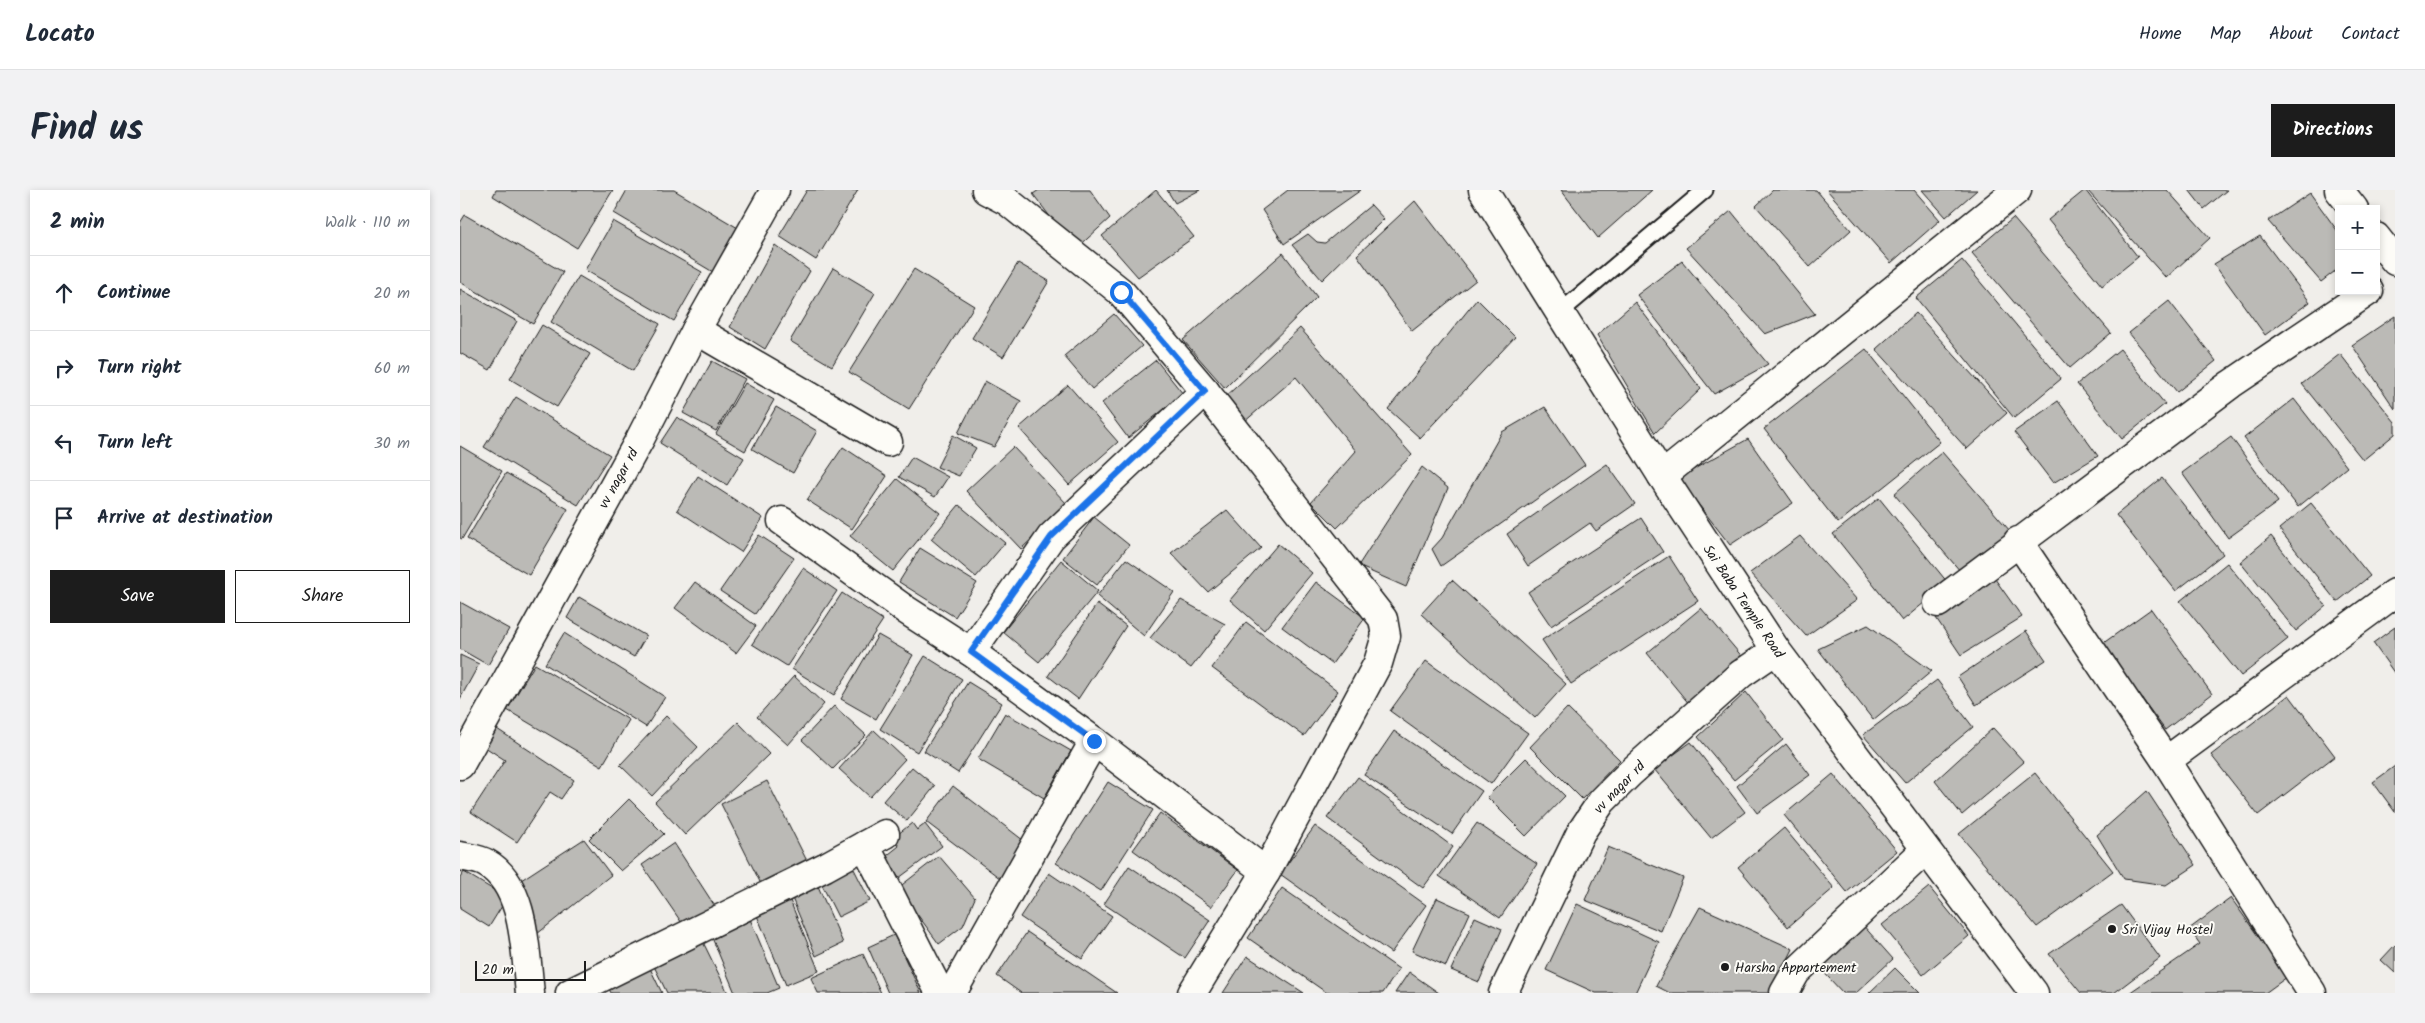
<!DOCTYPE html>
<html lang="en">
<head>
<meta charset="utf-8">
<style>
	body { margin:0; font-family:Kalam,sans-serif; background:#f2f2f3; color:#1f2937 }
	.controls { position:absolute; right:15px; top:15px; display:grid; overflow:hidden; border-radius:0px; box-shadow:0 2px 8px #0003 }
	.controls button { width:45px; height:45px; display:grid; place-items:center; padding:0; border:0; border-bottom:1px solid #e0e1e3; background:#fff; color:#1f2937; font:25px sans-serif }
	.scale { position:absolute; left:15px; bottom:12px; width:111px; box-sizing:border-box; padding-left:5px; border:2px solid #1c1c1c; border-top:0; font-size:14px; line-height:18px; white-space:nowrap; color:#1c1c1c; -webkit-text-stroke:4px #fdfcf7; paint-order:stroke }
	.stop { position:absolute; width:15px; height:15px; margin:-11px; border:4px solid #1a73e8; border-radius:50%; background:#fff }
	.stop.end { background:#1a73e8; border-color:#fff; box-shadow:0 1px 5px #0008 }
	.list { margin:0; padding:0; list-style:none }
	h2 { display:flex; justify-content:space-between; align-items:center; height:65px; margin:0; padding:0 20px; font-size:21px }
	h2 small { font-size:16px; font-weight:400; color:#747a83 }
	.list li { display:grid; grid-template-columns:32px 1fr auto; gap:15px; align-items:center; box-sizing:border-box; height:75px; padding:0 20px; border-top:1px solid #e0e1e3 }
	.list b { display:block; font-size:19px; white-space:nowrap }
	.list em { font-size:16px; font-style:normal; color:#747a83 }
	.actions { display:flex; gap:10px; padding:15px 20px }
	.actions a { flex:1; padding:11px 0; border:1px solid #1c1c1c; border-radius:0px; text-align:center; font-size:18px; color:#1c1c1c }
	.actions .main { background:#1c1c1c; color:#fff }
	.icon { flex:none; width:28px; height:28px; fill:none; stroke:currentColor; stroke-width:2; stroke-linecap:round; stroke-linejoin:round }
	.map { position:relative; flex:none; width:1935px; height:803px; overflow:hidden; border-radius:0px }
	header { display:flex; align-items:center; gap:30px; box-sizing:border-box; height:70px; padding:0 25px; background:#fff; border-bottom:1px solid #e0e1e3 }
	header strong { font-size:24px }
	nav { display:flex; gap:28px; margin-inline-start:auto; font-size:18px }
	.intro { display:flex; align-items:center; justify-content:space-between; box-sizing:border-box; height:120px; padding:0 30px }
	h1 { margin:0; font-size:35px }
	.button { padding:12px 22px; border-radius:0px; background:#1c1c1c; color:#fff; font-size:18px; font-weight:700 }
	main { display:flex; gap:30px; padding:0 30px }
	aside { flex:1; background:#fff; border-radius:0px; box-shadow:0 2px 8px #0003 }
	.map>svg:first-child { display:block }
	.building { fill:#bbbab6; stroke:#1c1c1c }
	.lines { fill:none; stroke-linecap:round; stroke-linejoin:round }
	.lane-casing { stroke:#1c1c1c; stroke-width:19 }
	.street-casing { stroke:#1c1c1c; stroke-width:31 }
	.secondary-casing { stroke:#1c1c1c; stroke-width:31 }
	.lane { stroke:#fdfcf7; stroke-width:15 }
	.street { stroke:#fdfcf7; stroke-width:28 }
	.secondary { stroke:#fdfcf7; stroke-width:28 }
	.route { stroke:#1a73e8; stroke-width:6 }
	.poi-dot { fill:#1c1c1c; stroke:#fdfcf7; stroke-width:2 }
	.labels { text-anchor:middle; stroke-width:4; stroke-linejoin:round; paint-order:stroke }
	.street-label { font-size:14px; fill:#1c1c1c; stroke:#fdfcf7 }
	.poi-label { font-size:14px; fill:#1c1c1c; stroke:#fdfcf7; text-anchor:start }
</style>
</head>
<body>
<header>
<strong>Locato</strong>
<nav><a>Home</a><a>Map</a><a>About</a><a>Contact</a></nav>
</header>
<div class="intro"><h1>Find us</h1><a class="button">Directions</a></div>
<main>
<aside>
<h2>2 min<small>Walk · 110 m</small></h2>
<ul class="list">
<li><svg class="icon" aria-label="ahead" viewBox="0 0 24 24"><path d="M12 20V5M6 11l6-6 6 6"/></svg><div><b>Continue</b></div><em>20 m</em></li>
<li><svg class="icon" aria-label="right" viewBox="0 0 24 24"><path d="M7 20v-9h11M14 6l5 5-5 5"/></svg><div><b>Turn right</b></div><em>60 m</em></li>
<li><svg class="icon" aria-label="left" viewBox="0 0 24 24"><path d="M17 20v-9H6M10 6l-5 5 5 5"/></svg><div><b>Turn left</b></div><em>30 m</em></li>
<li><svg class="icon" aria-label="arrive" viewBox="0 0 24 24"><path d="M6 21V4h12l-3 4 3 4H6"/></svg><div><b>Arrive at destination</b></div></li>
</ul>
<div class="actions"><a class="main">Save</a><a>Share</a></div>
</aside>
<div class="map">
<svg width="1935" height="803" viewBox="0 0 1935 803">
	<rect width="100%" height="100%" fill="#f0eeea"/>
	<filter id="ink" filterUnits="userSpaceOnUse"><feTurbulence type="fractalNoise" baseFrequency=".02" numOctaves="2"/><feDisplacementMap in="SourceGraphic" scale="10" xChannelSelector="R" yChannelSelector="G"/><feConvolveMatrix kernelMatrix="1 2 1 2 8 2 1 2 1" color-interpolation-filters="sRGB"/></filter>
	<g filter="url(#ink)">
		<g class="building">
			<polygon points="36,0 153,0 117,58 33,6"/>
			<polygon points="167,0 214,0 278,38 253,82 154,23"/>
			<polygon points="347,0 398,0 356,70 319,46"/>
			<polygon points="579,0 630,0 650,28 615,60 573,4"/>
			<polygon points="696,0 734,47 678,87 642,46"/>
			<polygon points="707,0 740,0 715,13"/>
			<polygon points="828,0 901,0 824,54 802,20"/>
			<polygon points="1101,0 1192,0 1138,48"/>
			<polygon points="1313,0 1356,0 1391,40 1350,77 1296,16"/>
			<polygon points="1367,0 1454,0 1480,30 1431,73"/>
			<polygon points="1462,0 1517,0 1486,27"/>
			<polygon points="1625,0 1678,67 1642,96 1588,30"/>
			<polygon points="1627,0 1707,0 1750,48 1706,88"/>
			<polygon points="1729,0 1767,0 1744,19"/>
			<polygon points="1850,3 1879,43 1879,78 1861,92 1808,31"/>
			<polygon points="955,11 1016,90 952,141 897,65"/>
			<polygon points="911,15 924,29 862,90 832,55 848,44 857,52 865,53"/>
			<polygon points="1271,21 1355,124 1305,144 1226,58"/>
			<polygon points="5,25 103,82 73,134 0,92 0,33"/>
			<polygon points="1553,28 1651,143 1610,178 1512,63"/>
			<polygon points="153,31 242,82 214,131 125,80"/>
			<polygon points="1800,46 1850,112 1805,145 1754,74"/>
			<polygon points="315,55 350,81 305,159 270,137"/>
			<polygon points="823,63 857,107 765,198 723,150"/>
			<polygon points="1502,70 1601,189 1554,228 1456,108"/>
			<polygon points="1222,71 1308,174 1254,204 1177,105"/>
			<polygon points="558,73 589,91 543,167 512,148"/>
			<polygon points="373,78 415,103 372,176 330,151"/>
			<polygon points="454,79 514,116 449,219 389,182"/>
			<polygon points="119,86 200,134 173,181 91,132"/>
			<polygon points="0,99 57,131 30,180 0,163"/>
			<polygon points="1017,109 1055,147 960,248 928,219"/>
			<polygon points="1709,111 1756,171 1717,202 1669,143"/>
			<polygon points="1175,112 1241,199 1195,243 1137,145"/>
			<polygon points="1456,123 1547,223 1507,259 1416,159"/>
			<polygon points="654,124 682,156 632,199 604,166"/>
			<polygon points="1935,126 1935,219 1892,155"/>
			<polygon points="82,135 130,164 97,217 50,189"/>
			<polygon points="840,138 952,265 877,338 851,312 896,261 836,187 783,233 763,209"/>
			<polygon points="1406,159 1480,252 1378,333 1304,239"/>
			<polygon points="1660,159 1705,214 1662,249 1617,194"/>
			<polygon points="1880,164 1935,232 1935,244 1903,270 1842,194"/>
			<polygon points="696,170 723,204 668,248 642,213"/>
			<polygon points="252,171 285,189 256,241 223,223"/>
			<polygon points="525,191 561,211 534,257 498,243"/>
			<polygon points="285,193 314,210 285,261 256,244"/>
			<polygon points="608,195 658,252 609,295 559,238"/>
			<polygon points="56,207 150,265 118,315 24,257"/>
			<polygon points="1834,209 1887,277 1838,317 1784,248"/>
			<polygon points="1598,211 1638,266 1593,293 1554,242"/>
			<polygon points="316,217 357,241 333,283 292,259"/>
			<polygon points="1085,217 1125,275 981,376 972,359 982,348 1042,242"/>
			<polygon points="217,227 284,268 267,295 200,253"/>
			<polygon points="493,245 516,258 499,286 477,277"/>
			<polygon points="1771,247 1818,312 1768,348 1722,283"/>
			<polygon points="1288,249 1333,313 1270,355 1218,288"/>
			<polygon points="0,256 42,281 2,349 0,348"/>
			<polygon points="383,257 427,286 392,339 347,310"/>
			<polygon points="553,257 608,315 561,359 506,301"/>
			<polygon points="1482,262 1550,341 1501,382 1434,304"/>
			<polygon points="452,267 488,287 475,307 439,287"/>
			<polygon points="1147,274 1175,314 1136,341 1130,333 1068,376 1047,344"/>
			<polygon points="962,277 988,298 946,397 898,376"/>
			<polygon points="46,283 108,319 69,385 7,349"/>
			<polygon points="238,286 303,328 281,362 217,320"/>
			<polygon points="1702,288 1763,364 1716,401 1656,325"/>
			<polygon points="437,289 480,323 433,381 390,346"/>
			<polygon points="1419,308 1488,393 1442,431 1373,344"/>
			<polygon points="1851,313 1910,386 1877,412 1819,339"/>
			<polygon points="499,315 545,353 516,387 471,349"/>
			<polygon points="767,320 801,358 748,402 711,363"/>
			<polygon points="634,327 669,355 637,395 603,368"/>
			<polygon points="1181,328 1203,362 1091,436 1068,402"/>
			<polygon points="299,345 334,368 295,424 260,401"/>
			<polygon points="1340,346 1397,410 1346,446 1290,383"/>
			<polygon points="1811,346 1866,416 1836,441 1780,372"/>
			<polygon points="818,354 852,383 804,440 770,410"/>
			<polygon points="460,358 517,393 495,427 439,392"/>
			<polygon points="1209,366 1238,411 1111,494 1082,450"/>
			<polygon points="666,369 714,402 684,446 637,406"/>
			<polygon points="601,370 638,401 579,472 543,442"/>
			<polygon points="1767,373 1828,449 1781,486 1720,411"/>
			<polygon points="343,378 377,401 327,476 292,454"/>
			<polygon points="1530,382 1562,427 1501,465 1474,425"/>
			<polygon points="992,390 1106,494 1075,528 961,424"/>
			<polygon points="235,392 296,436 276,463 215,418"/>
			<polygon points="856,392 905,428 872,474 822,437"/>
			<polygon points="382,403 423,430 374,505 332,479"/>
			<polygon points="119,407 186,446 174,467 107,428"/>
			<polygon points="721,410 765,434 731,478 690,448"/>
			<polygon points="0,412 49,439 28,475 0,459"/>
			<polygon points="637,414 666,436 618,509 588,486"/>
			<polygon points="1241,418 1284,469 1230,515 1187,463"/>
			<polygon points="1691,419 1752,504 1705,540 1642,454"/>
			<polygon points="786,432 878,501 844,546 752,478"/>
			<polygon points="1408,435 1472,481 1413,530 1358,459"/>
			<polygon points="1935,437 1935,484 1913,453"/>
			<polygon points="1566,441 1586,470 1516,515 1498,487"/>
			<polygon points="104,443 205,507 186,537 85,474"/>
			<polygon points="418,445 453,465 416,529 381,509"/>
			<polygon points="0,465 19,474 0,509"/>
			<polygon points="465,466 502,489 457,562 420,539"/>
			<polygon points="966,471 1068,543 1031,594 930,521"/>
			<polygon points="75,474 169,530 142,576 47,520"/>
			<polygon points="334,486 364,514 328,555 297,527"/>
			<polygon points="1477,490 1513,537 1445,593 1403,545"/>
			<polygon points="508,492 542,513 498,583 464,561"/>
			<polygon points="1286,502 1323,550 1274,590 1238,547"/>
			<polygon points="1829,505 1875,566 1798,625 1751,565"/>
			<polygon points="374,516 406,545 373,579 342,550"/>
			<polygon points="1107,518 1160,570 1122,609 1070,557"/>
			<polygon points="545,523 611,561 584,608 518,569"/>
			<polygon points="206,526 238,557 192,606 160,575"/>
			<polygon points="278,532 309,564 225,645 195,612"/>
			<polygon points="1533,538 1564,572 1502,625 1475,591"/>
			<polygon points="37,539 114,590 101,609 90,602 57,652 11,622 45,570 25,557"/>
			<polygon points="414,540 445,569 410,607 379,579"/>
			<polygon points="934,541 1022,601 992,644 904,585"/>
			<polygon points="1231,552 1285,622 1251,648 1194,579"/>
			<polygon points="1326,554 1350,585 1297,623 1277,596"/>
			<polygon points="1066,568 1105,606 1066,646 1027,607"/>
			<polygon points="1935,576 1935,622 1913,592"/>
			<polygon points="452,577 475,596 447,631 423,611"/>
			<polygon points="1575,583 1653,681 1577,737 1499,644"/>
			<polygon points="1373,584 1437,661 1387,702 1324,625"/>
			<polygon points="898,587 993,657 963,698 867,628"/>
			<polygon points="307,591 349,675 303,698 261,614"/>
			<polygon points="648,592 693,620 641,701 596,673"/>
			<polygon points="493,596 568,654 541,689 466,632"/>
			<polygon points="1687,601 1736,675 1706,695 1664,689 1637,645"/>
			<polygon points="169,609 204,644 161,681 129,649"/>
			<polygon points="700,623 778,680 751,717 673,660"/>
			<polygon points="452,633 457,640 465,634 482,656 439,688 424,668 439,656 433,648"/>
			<polygon points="1017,633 1077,674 1040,728 979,686"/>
			<polygon points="855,636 966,715 931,763 820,684"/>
			<polygon points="1324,638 1374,698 1328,737 1278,677"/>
			<polygon points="124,649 151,685 77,744 55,694"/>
			<polygon points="214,653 258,721 226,739 182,675"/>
			<polygon points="1148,657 1223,688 1201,741 1125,710"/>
			<polygon points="479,666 515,708 503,736 479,754 438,698"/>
			<polygon points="389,669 410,711 378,727 357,685"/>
			<polygon points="669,676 750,730 725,768 644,714"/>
			<polygon points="4,682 47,708 29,737 0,719 0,688"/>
			<polygon points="589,683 652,726 622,769 560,727"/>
			<polygon points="354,687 383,753 356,766 329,701"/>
			<polygon points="1469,697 1509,746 1463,785 1422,735"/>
			<polygon points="822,698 939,779 923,803 867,803 788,748"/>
			<polygon points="326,701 359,781 326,795 293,716"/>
			<polygon points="977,708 1010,723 986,776 952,761"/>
			<polygon points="1771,708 1827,787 1805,803 1669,803 1740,754 1729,739"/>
			<polygon points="1117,714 1199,752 1175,803 1136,803 1086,780"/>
			<polygon points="1661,715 1700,768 1654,803 1621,803 1589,764"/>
			<polygon points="1240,717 1333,759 1311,803 1210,803 1196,796"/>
			<polygon points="287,722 319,798 307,803 275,803 248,738"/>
			<polygon points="1015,727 1042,739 1019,792 991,780"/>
			<polygon points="1401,733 1433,769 1396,803 1383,803 1356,774"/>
			<polygon points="567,742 657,803 561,803 537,786"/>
			<polygon points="434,745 461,803 428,803 408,757"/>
			<polygon points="241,748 268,803 207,803 192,772"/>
			<polygon points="1935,755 1935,783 1921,770"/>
			<polygon points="403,764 421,803 358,803 351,788"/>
			<polygon points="787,766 844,803 763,803"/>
			<polygon points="186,770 202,803 151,803 145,790"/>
			<polygon points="1435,778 1460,803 1409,803"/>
			<polygon points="949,782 979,803 935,803"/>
		</g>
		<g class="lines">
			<g class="lane-casing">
				<polyline id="lane" points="1098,124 1245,0"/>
			</g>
			<g class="street-casing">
				<g id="street">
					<polyline points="526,0 547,11 661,102 745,201 923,429 926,446 918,473 806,682 732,803"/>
					<polyline points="1879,0 1894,19"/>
					<polyline points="1916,47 1935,71"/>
					<polyline points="236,140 428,252"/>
					<polyline points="1202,286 1557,0"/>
					<polyline points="322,331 446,420 511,462 634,551 806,682"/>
					<polyline points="1558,351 1706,571 1852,803"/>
					<polyline points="1478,413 1771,194 1909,101"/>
					<polyline points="511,462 591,347 745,201"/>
					<polyline points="1706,571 1935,403"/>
					<polyline points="0,575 180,249 236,140 315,0"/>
					<polyline points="405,655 480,803"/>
					<path d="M0,666C8,668 19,669 26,673C66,695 65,763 70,803"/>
					<polyline points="110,803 365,677 425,644"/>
					<polyline points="492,803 634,551"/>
					<polyline points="1043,803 1121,642 1142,611 1169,584 1281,484 1316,460"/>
					<polyline points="1324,803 1336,782 1465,660"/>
				</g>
			</g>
			<g class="secondary-casing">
				<polyline id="secondary" points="1023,0 1202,286 1316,460 1574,803"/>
			</g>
			<use href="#lane" class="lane"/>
			<use href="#street" class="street"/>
			<use href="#secondary" class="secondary"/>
		</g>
	</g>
	<g class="lines" filter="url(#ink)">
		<polyline class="route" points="634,551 511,462 591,347 745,201 661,102"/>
	</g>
	<g class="poi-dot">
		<circle cx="1652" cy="739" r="5"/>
		<circle cx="1265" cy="777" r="5"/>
	</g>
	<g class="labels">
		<g class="street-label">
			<text transform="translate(158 288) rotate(-61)" y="5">vv nagar rd</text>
			<text transform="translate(1284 411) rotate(56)" y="5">Sai Baba Temple Road</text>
			<text transform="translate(1159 597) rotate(-46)" y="5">vv nagar rd</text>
		</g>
		<g class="poi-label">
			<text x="1662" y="744">Sri Vijay Hostel</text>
			<text x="1275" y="782">Harsha Appartement</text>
		</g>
	</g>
</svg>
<div class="controls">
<button>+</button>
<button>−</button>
</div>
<div class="scale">20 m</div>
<div class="stop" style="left:661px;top:102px"></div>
<div class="stop end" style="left:634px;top:551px"></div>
</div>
</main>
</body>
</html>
